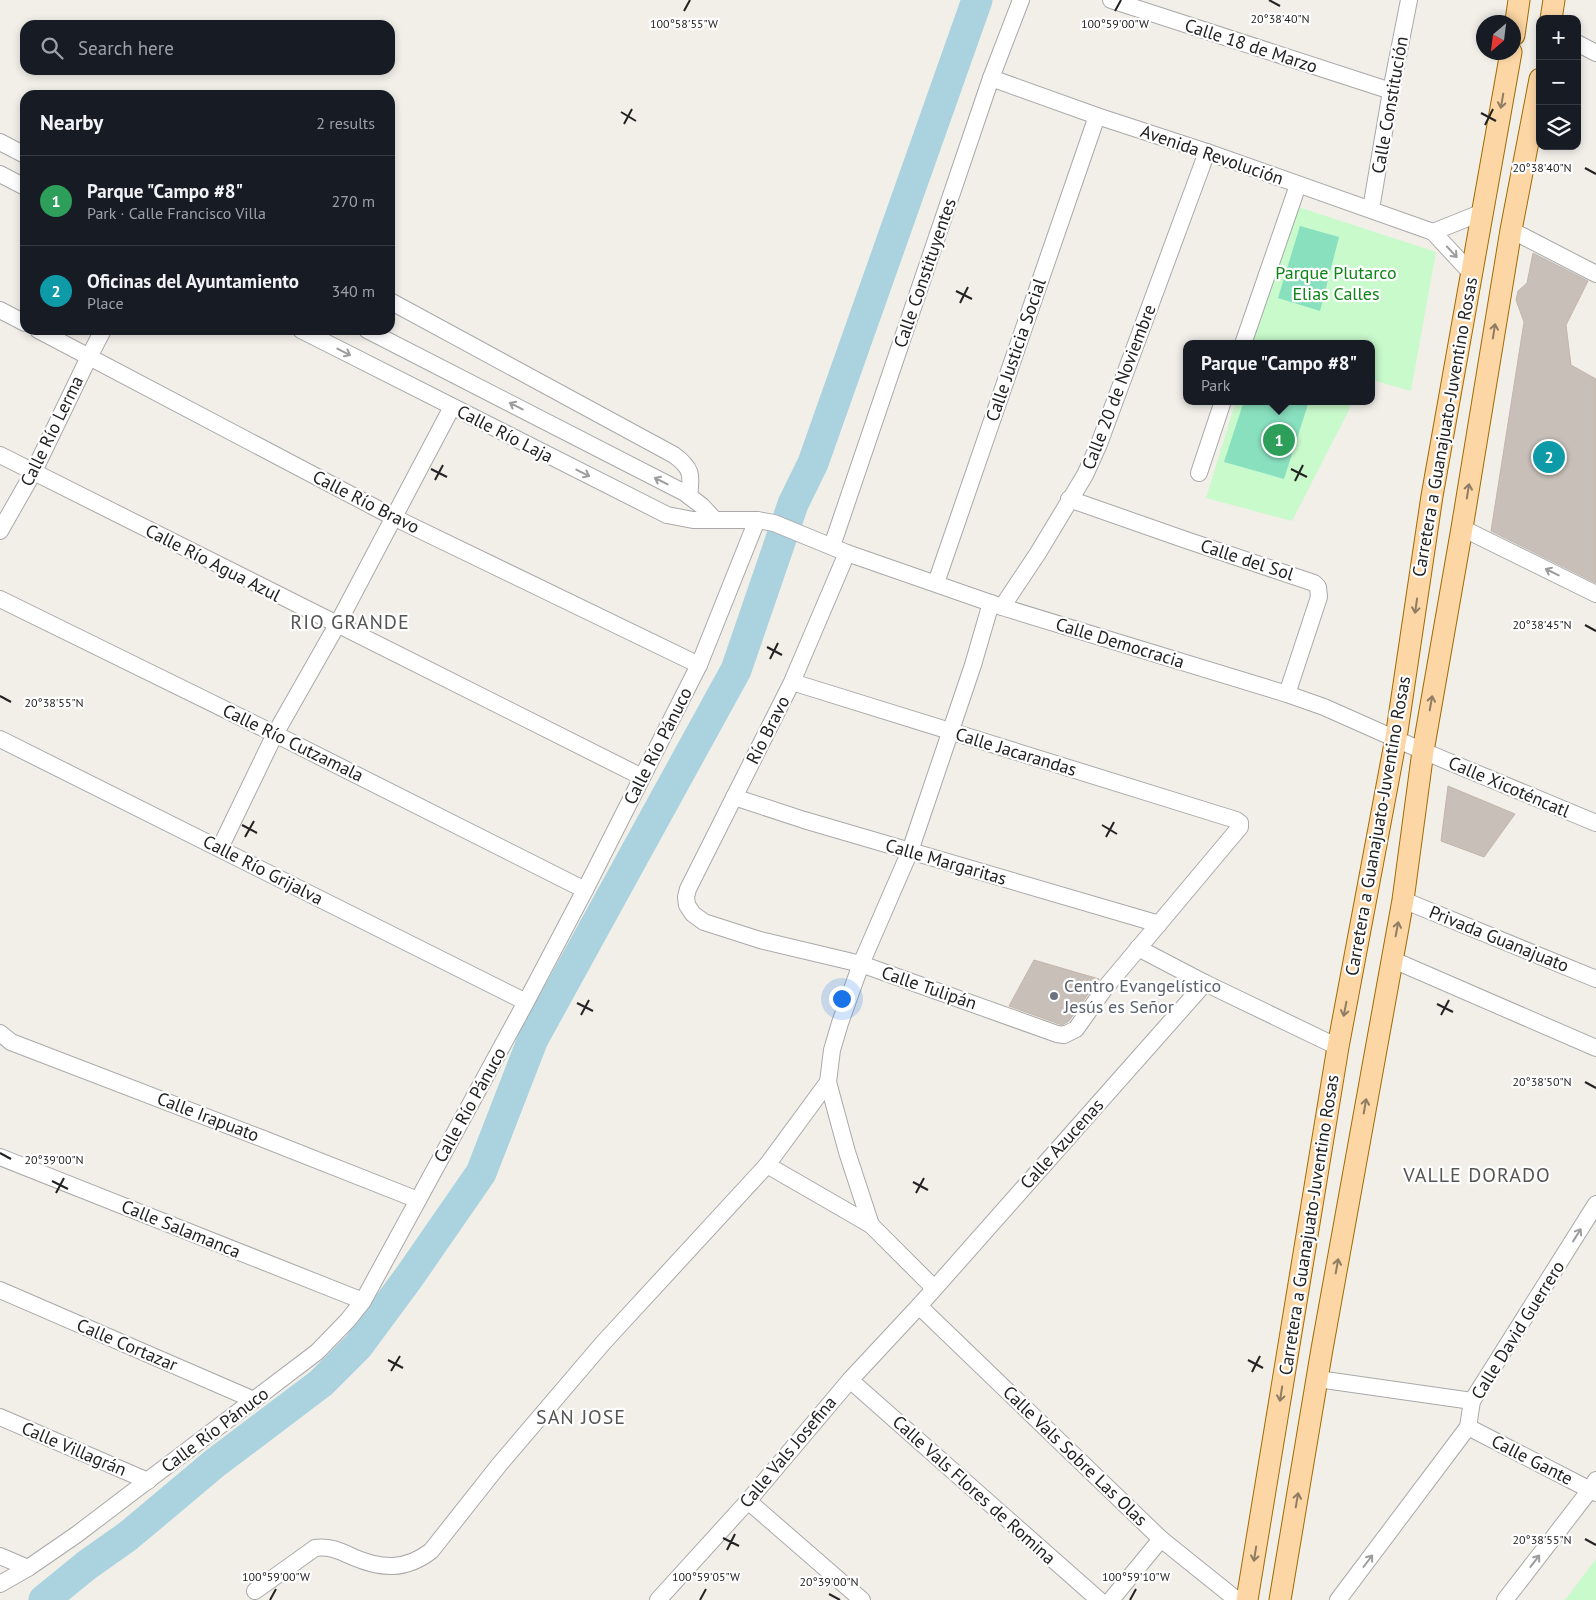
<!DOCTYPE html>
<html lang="en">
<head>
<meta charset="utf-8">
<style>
	body { margin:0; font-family:"PT Sans",sans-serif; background:#242831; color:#f1f3f6 }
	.controls { position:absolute; right:15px; top:15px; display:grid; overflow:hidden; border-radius:10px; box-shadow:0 2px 8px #0003 }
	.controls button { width:45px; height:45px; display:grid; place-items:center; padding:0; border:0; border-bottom:1px solid #363941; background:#171b24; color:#f1f3f6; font:25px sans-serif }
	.compass { position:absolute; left:1476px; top:15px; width:45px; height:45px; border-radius:50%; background:#171b24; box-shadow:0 2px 8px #0003; rotate:208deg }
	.you { position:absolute; left:841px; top:998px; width:18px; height:18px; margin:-12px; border:4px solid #fff; border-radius:50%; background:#1a73e8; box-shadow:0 0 0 8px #1a73e833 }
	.badge { display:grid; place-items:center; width:32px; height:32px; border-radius:50%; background:#0b8043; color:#fff; font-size:16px; font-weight:700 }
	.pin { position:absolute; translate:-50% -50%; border:2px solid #fff; box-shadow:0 1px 5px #0006 }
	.popup { position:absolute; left:1183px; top:340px; width:192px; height:65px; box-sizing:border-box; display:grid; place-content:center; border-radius:10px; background:#171b24; filter:drop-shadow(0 1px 4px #0005); font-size:16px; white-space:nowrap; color:#9ea1a6 }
	.popup b { font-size:19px; color:#f1f3f6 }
	.popup::after { content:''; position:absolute; left:50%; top:100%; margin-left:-10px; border:10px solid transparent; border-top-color:#171b24 }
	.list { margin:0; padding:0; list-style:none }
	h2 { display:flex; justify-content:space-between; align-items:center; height:65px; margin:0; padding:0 20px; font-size:21px }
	h2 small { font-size:16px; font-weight:400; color:#9ea1a6 }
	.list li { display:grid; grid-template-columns:32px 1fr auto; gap:15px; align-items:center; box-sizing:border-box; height:90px; padding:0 20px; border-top:1px solid #363941 }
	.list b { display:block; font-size:19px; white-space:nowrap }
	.list p { margin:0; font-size:16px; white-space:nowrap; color:#9ea1a6 }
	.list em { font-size:16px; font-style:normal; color:#9ea1a6 }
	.icon { flex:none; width:28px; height:28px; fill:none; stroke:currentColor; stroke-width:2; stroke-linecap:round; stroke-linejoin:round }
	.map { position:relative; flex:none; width:1596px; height:1600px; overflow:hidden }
	.search { position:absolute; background:#171b24; box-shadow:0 2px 8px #0003; left:20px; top:20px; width:375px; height:55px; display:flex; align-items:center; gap:12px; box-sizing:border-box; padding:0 18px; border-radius:15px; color:#9ea1a6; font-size:19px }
	.panel { position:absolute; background:#171b24; box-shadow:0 2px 8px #0003; left:20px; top:90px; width:375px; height:245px; border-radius:15px }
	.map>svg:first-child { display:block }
	.park { fill:#c8facc }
	.pitch { fill:#88e0be }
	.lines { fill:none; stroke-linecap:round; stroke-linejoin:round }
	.river { stroke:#aad3df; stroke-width:31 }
	.building { fill:#c7bfb8; stroke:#c4b6ab }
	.minor-casing { stroke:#a9a9a9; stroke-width:18 }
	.major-casing { stroke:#a06b00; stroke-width:23 }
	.minor { stroke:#fff; stroke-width:16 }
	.major { stroke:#fcd6a4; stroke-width:21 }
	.oneway { stroke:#8f7c63 }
	.oneway2 { stroke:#9c9c9c }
	.ticks { fill:none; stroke:#222; stroke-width:2 }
	.worship-dot { fill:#6b7280; stroke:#fff; stroke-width:2 }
	.labels { text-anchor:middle; stroke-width:4.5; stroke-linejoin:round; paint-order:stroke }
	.street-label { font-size:18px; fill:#222; stroke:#fff }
	.park-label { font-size:18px; fill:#0c8416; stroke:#fff }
	.worship-label { font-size:18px; fill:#5b616d; stroke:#fff; text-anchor:start }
	.quarter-label { font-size:20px; letter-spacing:1px; fill:#555; stroke:#fff }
	.ticks-label { font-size:12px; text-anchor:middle; fill:#222; stroke:#fff; stroke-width:4.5; stroke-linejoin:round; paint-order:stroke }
</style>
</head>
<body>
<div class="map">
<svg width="1596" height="1600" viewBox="0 0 1596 1600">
	<rect width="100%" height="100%" fill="#f2efe9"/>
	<g class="park">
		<polygon points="1298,207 1436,252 1411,391 1372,380 1372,344 1251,344"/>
		<polygon points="1236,401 1351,401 1349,410 1292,521 1206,498"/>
		<polygon points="1596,1559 1596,1600 1565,1600"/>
	</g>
	<g class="pitch">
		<polygon points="1300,226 1339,237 1320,311 1278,298"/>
		<polygon points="1244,401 1309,401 1284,479 1224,462"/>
	</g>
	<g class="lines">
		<polyline class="river" points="44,1600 87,1565 128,1536 215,1463 321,1383 358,1346 409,1277 481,1173 533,1039 736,670 793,504 813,463 977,0"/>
	</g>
	<g class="building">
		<polygon points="1533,253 1588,281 1566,325 1571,365 1596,379 1596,583 1491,531 1524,322 1516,300 1518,291 1527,283"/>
		<polygon points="1448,786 1515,814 1484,857 1441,841"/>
		<polygon points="1034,960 1099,979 1069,1021 1062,1025 1059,1024 1009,1006"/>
	</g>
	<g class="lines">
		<g class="minor-casing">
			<g id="minor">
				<polyline points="1111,0 1391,91"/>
				<polyline points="1577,43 1596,53"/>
				<polyline points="991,78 1097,116 1207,152 1433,232 1471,273"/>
				<polyline points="0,142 25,155"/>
				<polyline points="0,174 25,187"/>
				<polyline points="1371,209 1391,91 1409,0"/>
				<polyline points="1511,230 1596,274"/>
				<polyline points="1433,232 1483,212"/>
				<path d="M390,301L674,455C692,468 692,475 689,496"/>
				<polyline points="0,310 25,323"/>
				<polyline points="38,330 393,517 699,665"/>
				<polyline points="301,330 667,515 693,520 757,520 774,523 847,553 1002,607 1287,694 1324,707 1423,751 1596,823"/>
				<polyline points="367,330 685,493 702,506 714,519"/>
				<polyline points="1243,344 1298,185"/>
				<polyline points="0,455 642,777"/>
				<polyline points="1199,473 1223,401"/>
				<polyline points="1069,499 1186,540 1314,583 1318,587 1319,597 1287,694"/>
				<polyline points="1462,528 1596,594"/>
				<polyline points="0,531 33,473 89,357 103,330"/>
				<polyline points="832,546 991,78 1021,0"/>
				<polyline points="936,583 1097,116"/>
				<polyline points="0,599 275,734 585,890"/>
				<polyline points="1002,607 1038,553 1085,475 1099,444 1207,152"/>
				<polyline points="792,682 1236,820 1240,823 1240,827 1105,988 1076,1029 1064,1035 1057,1034 861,964 760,940 704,922 693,914 687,905 686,897 688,889 792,682 847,553"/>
				<polyline points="0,739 526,1002"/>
				<polyline points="734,797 804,820 1159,924"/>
				<polyline points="220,848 275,734 337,625 452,407"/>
				<polyline points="1403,900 1596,979"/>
				<polyline points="1138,948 1205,983 1338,1047"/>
				<polyline points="1391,959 1596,1048"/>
				<polyline points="0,1033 11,1042 261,1138 418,1200"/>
				<polyline points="828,1082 767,1165 871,1225"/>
				<polyline points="0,1157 363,1301"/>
				<polyline points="934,1288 871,1225 847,1152 828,1082 832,1050 840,1023 861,964 910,851 973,665 991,603"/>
				<polyline points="0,1290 254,1400"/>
				<polyline points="919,1306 1161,1539 1237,1600"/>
				<polyline points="1318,1379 1472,1401"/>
				<polyline points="850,1380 1099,1600"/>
				<polyline points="0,1417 148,1481"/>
				<polyline points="1468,1427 1596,1493"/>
				<polyline points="748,1501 862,1600"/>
				<polyline points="0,1556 28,1568"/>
				<polyline points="0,1584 28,1568 76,1535 317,1352 348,1320 363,1301 526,1002 585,890 699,665 757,520"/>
				<path d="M255,1591L315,1548C330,1546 340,1551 353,1557C381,1569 405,1571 431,1551L499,1465L603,1343L767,1165"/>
				<polyline points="658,1600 748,1501 850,1380 919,1306 1205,983"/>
				<polyline points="1111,1600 1161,1539"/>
				<polyline points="1338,1600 1468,1427 1472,1401 1596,1204"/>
				<polyline points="1505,1600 1590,1490 1596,1480"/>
			</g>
		</g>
		<g class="major-casing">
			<g id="major">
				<polyline points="1551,19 1554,0"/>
				<polyline points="1514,35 1519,0"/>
				<polyline points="1247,1600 1338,1047 1396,738 1432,496 1511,52"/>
				<polyline points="1280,1600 1322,1349 1403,900 1423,751 1462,528 1511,230 1540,79"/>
			</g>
		</g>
		<use href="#minor" class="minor"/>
		<use href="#major" class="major"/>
	</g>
	<defs><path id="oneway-shaft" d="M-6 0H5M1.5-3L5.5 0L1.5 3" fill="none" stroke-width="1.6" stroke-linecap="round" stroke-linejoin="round" transform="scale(1.25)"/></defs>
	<g class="oneway">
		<use href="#oneway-shaft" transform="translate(1502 101) rotate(100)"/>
		<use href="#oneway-shaft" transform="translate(1494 331) rotate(-81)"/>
		<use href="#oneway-shaft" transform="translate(1468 491) rotate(-81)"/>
		<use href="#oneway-shaft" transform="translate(1416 606) rotate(98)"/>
		<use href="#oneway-shaft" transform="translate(1431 703) rotate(-80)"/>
		<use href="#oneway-shaft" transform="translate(1397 929) rotate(-79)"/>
		<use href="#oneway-shaft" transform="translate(1345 1009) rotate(101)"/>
		<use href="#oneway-shaft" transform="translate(1365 1106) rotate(-80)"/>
		<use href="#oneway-shaft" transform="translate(1337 1266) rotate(-80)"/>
		<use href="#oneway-shaft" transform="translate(1281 1394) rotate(99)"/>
		<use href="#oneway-shaft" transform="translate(1297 1500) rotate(-80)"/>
		<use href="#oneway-shaft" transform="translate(1255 1554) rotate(99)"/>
	</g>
	<g class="oneway2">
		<use href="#oneway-shaft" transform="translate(1452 252) rotate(47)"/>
		<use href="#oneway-shaft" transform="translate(344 352) rotate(27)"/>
		<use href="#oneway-shaft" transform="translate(516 406) rotate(-153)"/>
		<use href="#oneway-shaft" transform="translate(583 473) rotate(27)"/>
		<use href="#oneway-shaft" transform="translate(661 481) rotate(-153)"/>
		<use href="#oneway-shaft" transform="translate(1552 572) rotate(-154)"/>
		<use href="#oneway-shaft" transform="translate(1577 1235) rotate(-58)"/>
		<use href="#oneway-shaft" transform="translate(1368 1561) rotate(-53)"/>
		<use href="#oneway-shaft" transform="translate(1535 1561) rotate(-52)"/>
	</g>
	<path class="ticks" d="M1269,0L1280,6M684,11L690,0M1115,11L1121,0M621,112L636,121M1481,113L1496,121M624,124L632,109M1485,125L1493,109M1585,168L1596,174M956,291L972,299M960,303L968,287M431,469L447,477M1291,469L1307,477M435,480L443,465M1295,481L1303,465M1585,625L1596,631M767,647L782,655M770,659L778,643M0,696L11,702M242,825L257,833M1102,825L1117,834M245,837L254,821M1106,837L1114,822M577,1003L593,1011M1437,1004L1453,1012M581,1015L589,1000M1441,1015L1449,1000M1585,1082L1596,1088M0,1153L11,1159M52,1181L68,1189M913,1182L928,1190M56,1193L64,1178M916,1193L924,1178M388,1360L403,1368M1248,1360L1263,1368M391,1371L400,1356M1252,1372L1260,1356M723,1538L739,1546M1585,1539L1596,1545M727,1550L735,1534M829,1594L840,1600M270,1600L276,1589M700,1600L706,1589M1130,1600L1136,1589"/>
	<circle class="worship-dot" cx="1054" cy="996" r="5"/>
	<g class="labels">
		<g class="street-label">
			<text transform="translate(1251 46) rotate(18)" y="6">Calle 18 de Marzo</text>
			<text transform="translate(1390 105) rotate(-80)" y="6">Calle Constitución</text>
			<text transform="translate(1212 155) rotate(19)" y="6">Avenida Revolución</text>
			<text transform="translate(925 273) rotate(-71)" y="6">Calle Constituyentes</text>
			<text transform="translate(1016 350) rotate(-71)" y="6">Calle Justicia Social</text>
			<text transform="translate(1119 387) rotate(-69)" y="6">Calle 20 de Noviembre</text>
			<text transform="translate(1445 427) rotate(-80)" y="6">Carretera a Guanajuato-Juventino Rosas</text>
			<text transform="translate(52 431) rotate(-64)" y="6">Calle Río Lerma</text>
			<text transform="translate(505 434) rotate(27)" y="6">Calle Río Laja</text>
			<text transform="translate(366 502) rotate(27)" y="6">Calle Río Bravo</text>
			<text transform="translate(1247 560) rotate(18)" y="6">Calle del Sol</text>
			<text transform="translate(213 563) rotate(27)" y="6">Calle Río Agua Azul</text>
			<text transform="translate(1120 643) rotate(17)" y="6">Calle Democracia</text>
			<text transform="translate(768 730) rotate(-63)" y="6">Río Bravo</text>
			<text transform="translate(293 743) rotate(26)" y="6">Calle Río Cutzamala</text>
			<text transform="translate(658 746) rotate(-63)" y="6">Calle Río Pánuco</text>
			<text transform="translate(1016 752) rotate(17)" y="6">Calle Jacarandas</text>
			<text transform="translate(1509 787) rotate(23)" y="6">Calle Xicoténcatl</text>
			<text transform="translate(1378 826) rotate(-80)" y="6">Carretera a Guanajuato-Juventino Rosas</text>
			<text transform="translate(946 862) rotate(16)" y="6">Calle Margaritas</text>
			<text transform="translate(263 870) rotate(27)" y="6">Calle Río Grijalva</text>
			<text transform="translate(1499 939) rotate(22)" y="6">Privada Guanajuato</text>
			<text transform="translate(929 988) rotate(19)" y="6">Calle Tulipán</text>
			<text transform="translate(470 1105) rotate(-61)" y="6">Calle Río Pánuco</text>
			<text transform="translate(208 1117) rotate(21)" y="6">Calle Irapuato</text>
			<text transform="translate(1062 1144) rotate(-48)" y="6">Calle Azucenas</text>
			<text transform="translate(1309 1225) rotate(-81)" y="6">Carretera a Guanajuato-Juventino Rosas</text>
			<text transform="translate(181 1229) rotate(22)" y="6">Calle Salamanca</text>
			<text transform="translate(1518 1330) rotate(-58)" y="6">Calle David Guerrero</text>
			<text transform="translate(127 1345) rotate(23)" y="6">Calle Cortazar</text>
			<text transform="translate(215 1430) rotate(-37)" y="6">Calle Río Pánuco</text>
			<text transform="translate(74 1449) rotate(23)" y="6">Calle Villagrán</text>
			<text transform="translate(788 1452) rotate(-50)" y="6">Calle Vals Josefina</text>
			<text transform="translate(1075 1456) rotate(44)" y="6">Calle Vals Sobre Las Olas</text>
			<text transform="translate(1532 1460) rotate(27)" y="6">Calle Gante</text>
			<text transform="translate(974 1490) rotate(42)" y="6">Calle Vals Flores de Romina</text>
		</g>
		<g class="park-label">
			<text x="1336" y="279">Parque Plutarco<tspan x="1336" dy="21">Elias Calles</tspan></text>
		</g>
		<g class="worship-label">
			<text x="1064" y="992">Centro Evangelístico<tspan x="1064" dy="21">Jesús es Señor</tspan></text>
		</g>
		<g class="quarter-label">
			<text x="350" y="629">RIO GRANDE</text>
			<text x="1477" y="1182">VALLE DORADO</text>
			<text x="581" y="1424">SAN JOSE</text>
		</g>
	</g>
	<g class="ticks-label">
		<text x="1280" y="23">20°38'40"N</text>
		<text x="684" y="28">100°58'55"W</text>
		<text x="1115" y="28">100°59'00"W</text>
		<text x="1542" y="172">20°38'40"N</text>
		<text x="1542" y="629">20°38'45"N</text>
		<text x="54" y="707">20°38'55"N</text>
		<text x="1542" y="1086">20°38'50"N</text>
		<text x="54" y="1164">20°39'00"N</text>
		<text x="1542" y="1544">20°38'55"N</text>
		<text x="276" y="1581">100°59'00"W</text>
		<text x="706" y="1581">100°59'05"W</text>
		<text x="1136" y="1581">100°59'10"W</text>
		<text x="829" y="1586">20°39'00"N</text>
	</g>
</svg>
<div class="controls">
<button>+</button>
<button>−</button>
<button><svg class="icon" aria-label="layers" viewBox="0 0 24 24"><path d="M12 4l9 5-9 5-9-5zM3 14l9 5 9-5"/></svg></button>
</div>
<svg class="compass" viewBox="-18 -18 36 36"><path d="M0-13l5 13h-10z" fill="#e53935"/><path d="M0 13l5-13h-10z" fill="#9ea1a6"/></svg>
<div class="you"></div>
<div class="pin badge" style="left:1279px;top:440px;background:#2e9e5b">1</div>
<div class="popup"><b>Parque &quot;Campo #8&quot;</b>Park</div>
<div class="pin badge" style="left:1549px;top:457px;background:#0f9aa8">2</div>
<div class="search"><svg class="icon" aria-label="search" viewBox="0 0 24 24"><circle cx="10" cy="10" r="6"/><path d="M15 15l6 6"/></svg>Search here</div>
<section class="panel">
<h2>Nearby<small>2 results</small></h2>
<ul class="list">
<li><span class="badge" style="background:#2e9e5b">1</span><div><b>Parque &quot;Campo #8&quot;</b><p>Park · Calle Francisco Villa</p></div><em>270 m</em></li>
<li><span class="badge" style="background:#0f9aa8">2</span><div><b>Oficinas del Ayuntamiento</b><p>Place</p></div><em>340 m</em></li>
</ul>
</section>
</div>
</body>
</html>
